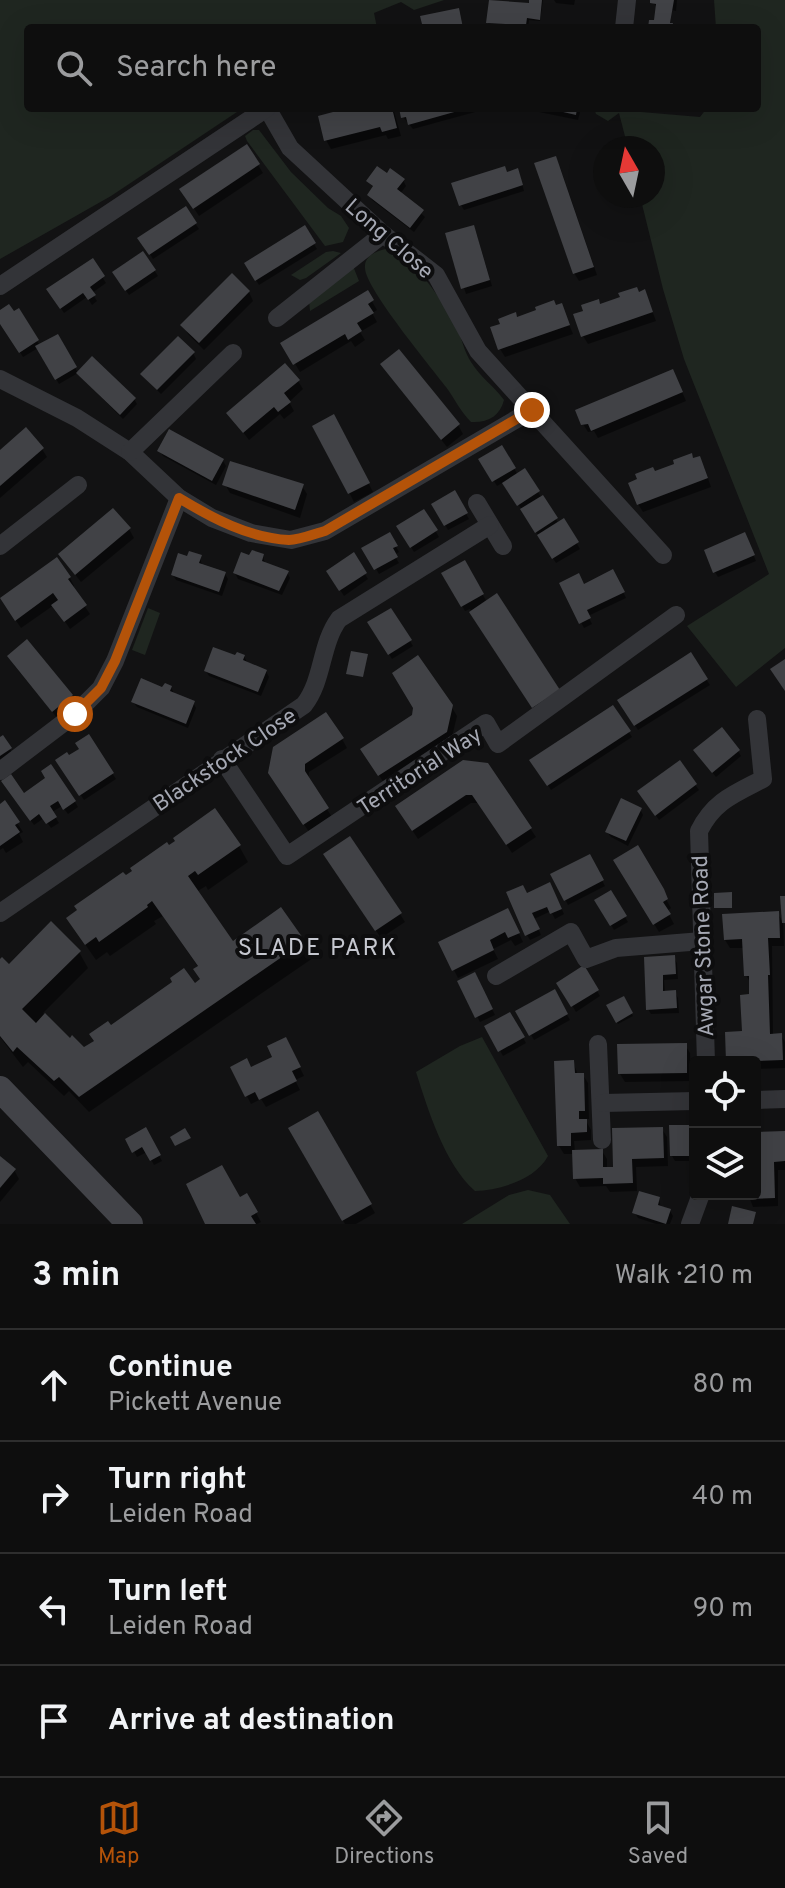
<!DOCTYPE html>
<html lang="en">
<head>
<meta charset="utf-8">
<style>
	body { margin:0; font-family:Overpass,sans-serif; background:#1c1c1c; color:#f1f3f6 }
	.controls { position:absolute; right:24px; bottom:24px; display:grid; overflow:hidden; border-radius:8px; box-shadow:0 8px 32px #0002 }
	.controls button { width:72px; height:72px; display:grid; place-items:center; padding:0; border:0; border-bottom:2px solid #2e2e2e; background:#0e0e0e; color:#f1f3f6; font:40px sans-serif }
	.compass { position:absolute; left:593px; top:136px; width:72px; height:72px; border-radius:50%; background:#0e0e0e; box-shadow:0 8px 32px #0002; rotate:351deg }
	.stop { position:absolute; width:24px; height:24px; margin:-18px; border:6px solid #b45309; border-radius:50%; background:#fff }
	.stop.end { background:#b45309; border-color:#fff; box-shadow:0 2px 8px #0008 }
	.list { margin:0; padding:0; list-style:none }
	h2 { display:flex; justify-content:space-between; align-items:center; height:104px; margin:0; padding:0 32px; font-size:34px }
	h2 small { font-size:26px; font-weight:400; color:#9b9c9e }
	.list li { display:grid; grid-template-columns:52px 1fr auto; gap:24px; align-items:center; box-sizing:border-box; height:112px; padding:0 32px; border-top:2px solid #2e2e2e }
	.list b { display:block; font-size:30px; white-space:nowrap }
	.list p { margin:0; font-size:26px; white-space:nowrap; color:#9b9c9e }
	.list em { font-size:26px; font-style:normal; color:#9b9c9e }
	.icon { flex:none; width:44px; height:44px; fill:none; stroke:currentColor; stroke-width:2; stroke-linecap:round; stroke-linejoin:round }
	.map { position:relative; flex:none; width:785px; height:1224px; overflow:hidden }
	.search { position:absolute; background:#0e0e0e; box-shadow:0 8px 32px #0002; left:24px; right:24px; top:24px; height:88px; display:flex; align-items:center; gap:20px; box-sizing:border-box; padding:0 28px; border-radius:8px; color:#9b9c9e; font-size:30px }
	.sheet { height:552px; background:#0e0e0e }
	nav { display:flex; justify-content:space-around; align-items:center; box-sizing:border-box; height:112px; border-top:2px solid #2e2e2e; background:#0e0e0e; font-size:22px; color:#9b9c9e }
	nav a { display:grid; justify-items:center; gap:4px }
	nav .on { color:#b45309 }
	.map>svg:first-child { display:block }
	.green { fill:#1f2620 }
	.shadow { fill:#0007 }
	.building { fill:#414246 }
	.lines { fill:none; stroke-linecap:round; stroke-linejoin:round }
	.street { stroke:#333438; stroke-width:18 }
	.secondary { stroke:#424348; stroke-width:26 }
	.route { stroke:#b45309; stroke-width:10 }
	.labels { text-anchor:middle; stroke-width:8; stroke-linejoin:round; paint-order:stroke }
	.street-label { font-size:22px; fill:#a5a8b3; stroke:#0d0d0e }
	.neighbourhood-label { font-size:24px; letter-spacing:2px; fill:#c5c7cf; stroke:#0d0d0e }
</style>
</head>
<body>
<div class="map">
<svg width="785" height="1224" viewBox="0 0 785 1224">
	<rect width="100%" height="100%" fill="#121213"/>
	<g class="green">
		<polygon points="0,0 444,0 414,10 401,2 374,13 377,28 28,28 28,108 243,108 111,196 0,259"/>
		<polygon points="714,0 785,0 785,648 736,687 687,626 769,574 684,359 663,289 640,196 653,196 653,148 628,148 619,113 608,121 596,114 594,108 700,117 707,108 757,108 757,28 716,28"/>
		<polygon points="253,130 259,130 291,172 328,208 341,216 349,228 343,242 325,246 247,141 245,136"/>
		<path d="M386,249C415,257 447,306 459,333C463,343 465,353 471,362C480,377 494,386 504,400C500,416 488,423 471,422C460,411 455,399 446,387C431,367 365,288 365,268C364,256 376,251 386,249Z"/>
		<polygon points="333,251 341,253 306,278 300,280 291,275 326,252"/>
		<polygon points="353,266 359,281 310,311 309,300"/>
		<polygon points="148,608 160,613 145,655 132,650"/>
		<path d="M482,1037L548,1156C535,1180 500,1190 475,1191C445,1165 428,1110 416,1072L460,1046Z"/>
		<polygon points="528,1190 550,1195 570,1224 462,1224 509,1195"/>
	</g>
	<g class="shadow">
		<polygon points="531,0 543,0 540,21 529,20 528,28 491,28 488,23 530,5"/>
		<polygon points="554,0 575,0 574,5 556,3"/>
		<polygon points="652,0 677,0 676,11 672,10 670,25 673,28 650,28 657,23 657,8"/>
		<polygon points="356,108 393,108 401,136 388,139 386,135 331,149 326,140"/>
		<polygon points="401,108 485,108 486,109 413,129 403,117"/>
		<polygon points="520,108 581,108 578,120"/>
		<polygon points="258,165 263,173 199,216 187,198"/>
		<polygon points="560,167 597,275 579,281 574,273"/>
		<polygon points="508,174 520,176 524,191 464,210 461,205"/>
		<polygon points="387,176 403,180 406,186 400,194 425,217 414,232 372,200 369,195 374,188 368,181"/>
		<polygon points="185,209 199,229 153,259 140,238"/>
		<polygon points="304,228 317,249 259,285 246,264"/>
		<polygon points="476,232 492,286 466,294 447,235"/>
		<polygon points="143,253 158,276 129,295 114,273"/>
		<polygon points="92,261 106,283 92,293 97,301 92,305 87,297 64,313 49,290"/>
		<polygon points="249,292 253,301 204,350 188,334 183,325"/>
		<polygon points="645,292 656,321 588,344 583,336 600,306"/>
		<polygon points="367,293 377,310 372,313 377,322 360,332 365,340 355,347 351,341 300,372 283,344"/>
		<polygon points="561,305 573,334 505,357 500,349 517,319"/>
		<polygon points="18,311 40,346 57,337 78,373 59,384 38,348 23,357 0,321 0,313 13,314"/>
		<polygon points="193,353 196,359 161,394 146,379"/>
		<polygon points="388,373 458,425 463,434 447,447"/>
		<polygon points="78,374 134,399 137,404 123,419"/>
		<polygon points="677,380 686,401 598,438 594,431 588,432 583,424"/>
		<polygon points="298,381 303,389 289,402 294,411 284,419 280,414 249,440 229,414"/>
		<polygon points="334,416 373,492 354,502 315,426"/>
		<polygon points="501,447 518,475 524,471 559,524 564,521 580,549 556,563 504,482 497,486 481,460"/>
		<polygon points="42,449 47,457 0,498 0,453"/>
		<polygon points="160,451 223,461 226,466 216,485 163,456"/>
		<polygon points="693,460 704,467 711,487 643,512 638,504 655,474"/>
		<polygon points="225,484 302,486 307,494 300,518 230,493"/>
		<polygon points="454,493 469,519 448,530 433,504"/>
		<polygon points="424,512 439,537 414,552 399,527"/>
		<polygon points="129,529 134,538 81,582 60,555"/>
		<polygon points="389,534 399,552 394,555 399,563 379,574 364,548"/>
		<polygon points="747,540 756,561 718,577 715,572"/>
		<polygon points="353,555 368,579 344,596 328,571"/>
		<polygon points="263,556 265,564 287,572 290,578 282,595 238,579 235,573 251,558"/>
		<polygon points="200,557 202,566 225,574 228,579 222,596 176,580 173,575"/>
		<polygon points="464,563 487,602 561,696 537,712 470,609 465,611 444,574"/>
		<polygon points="613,572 626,598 588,616 592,624 584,628 561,584 584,586"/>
		<polygon points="70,578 74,586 72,588 90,614 70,629 54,605 21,628 2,600"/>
		<polygon points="391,610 413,646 392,659 370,623"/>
		<polygon points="690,655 710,685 638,730 619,700"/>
		<polygon points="244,656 247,662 266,671 269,677 261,696 209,676 206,671"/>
		<polygon points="14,665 71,696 76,704 58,719"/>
		<polygon points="171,688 174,693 193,702 196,708 188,728 137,707 133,702"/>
		<polygon points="451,706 457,716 451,741 384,783 363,750 414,717"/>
		<polygon points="613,708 632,737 551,790 532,760"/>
		<polygon points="2,737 13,754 0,763 0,739"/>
		<polygon points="88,737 116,779 84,800 58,760 69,758 81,750"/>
		<polygon points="342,739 347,748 309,772 308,780 332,817 309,832 276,782"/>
		<polygon points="738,751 741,756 716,777 699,756"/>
		<polygon points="679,763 699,790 659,820 643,797"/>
		<polygon points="487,765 536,837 512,853 478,803 471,803 418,839 402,815"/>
		<polygon points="7,787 24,795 75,802 78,807 68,814 62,806 52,812 59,823 51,828 44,818 34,825"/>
		<polygon points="4,803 23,832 19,834 23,842 6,853 3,848 0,850 0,806"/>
		<polygon points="640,809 643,815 628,846 611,837 607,832"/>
		<polygon points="239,846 248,862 208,890 206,886 196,892 232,944 304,942 313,958 89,1112 69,1091 64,1096 28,1062 23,1067 0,1037 0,962 9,966 79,952 88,968 43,1013 70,1040 84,1050 111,1027 202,980 199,968 163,916 154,921 156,924 110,956 107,952 96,960 78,934 125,878 168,848"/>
		<polygon points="637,848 671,908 667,911 674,924 659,932 616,861"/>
		<polygon points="589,857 605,886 568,905 553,875"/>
		<polygon points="330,863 400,914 405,922 381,938"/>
		<polygon points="553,890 564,914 555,919 551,911 534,919 541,935 530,940 527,935 526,896"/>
		<polygon points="610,893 628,922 614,930 597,900"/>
		<polygon points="778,914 783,922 784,946 772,946 773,1035 781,1035 785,1042 785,1068 755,1069 755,1062 728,1062 727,1034 744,1033 751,996 751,984 746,975 744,948 730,948 725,940"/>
		<polygon points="512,919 523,942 515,946 511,940 493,949 498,959 458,978 454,970"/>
		<polygon points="674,958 677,963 678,979 664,980 665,993 675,992 678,998 679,1013 651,1014 648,1009 646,959"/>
		<polygon points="583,968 600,996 576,1012 559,983"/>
		<polygon points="475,975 495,1015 480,1022 460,982"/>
		<polygon points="554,992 570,1020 534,1040 518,1012"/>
		<polygon points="623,999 633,1016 618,1024 609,1006"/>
		<polygon points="509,1014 526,1043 503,1056 487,1027"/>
		<polygon points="685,1045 690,1053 691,1081 625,1082 620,1074"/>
		<polygon points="290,1048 304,1076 295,1080 300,1090 266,1107 261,1099 251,1104 247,1096 251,1069"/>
		<polygon points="573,1062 578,1075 583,1075 588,1083 589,1119 585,1119 591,1130 591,1140 574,1141 575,1152 602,1151 607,1159 607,1169 615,1169 662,1129 667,1137 668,1166 636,1167 637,1191 610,1192 606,1186 580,1187 575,1178 574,1154 564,1154 559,1146"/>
		<polygon points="318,1113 375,1213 356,1224 345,1224 291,1129"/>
		<polygon points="688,1127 691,1132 692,1161 675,1161 672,1156"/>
		<polygon points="145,1130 162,1161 154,1165 147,1152 137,1157 128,1140"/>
		<polygon points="785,1133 785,1170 778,1170 778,1206 753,1207 748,1194 755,1194 755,1134"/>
		<polygon points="0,1159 14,1170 19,1179 0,1202"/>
		<polygon points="247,1196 261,1222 257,1224 209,1224"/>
		<polygon points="659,1199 661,1208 670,1211 673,1216 670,1224 656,1224 638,1218 635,1213"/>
	</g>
	<g class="building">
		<polygon points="489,0 529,3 529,0 542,0 540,20 527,18 526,25 486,23"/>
		<polygon points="650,0 674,0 670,23 673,23 672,28 648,28 649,20 654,20 656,4 650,3"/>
		<polygon points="459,8 463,28 423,28 420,16"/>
		<polygon points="348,108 392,108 397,128 382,132 380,127 324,141 318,116"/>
		<polygon points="399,108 465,108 465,109 408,125 406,117 401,118"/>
		<polygon points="546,108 577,108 576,115"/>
		<polygon points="247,144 260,164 193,209 179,189"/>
		<polygon points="556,156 594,267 573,274 534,163"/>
		<polygon points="377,166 387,173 390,168 405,179 397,189 424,210 410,228 367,195 373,186 366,181"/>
		<polygon points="505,166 507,172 518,168 523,185 459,206 451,183"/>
		<polygon points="186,206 197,223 149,255 137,238"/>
		<polygon points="305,225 316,243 255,281 244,263"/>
		<polygon points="474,225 490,280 461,289 445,233"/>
		<polygon points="143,251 156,270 125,291 112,272"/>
		<polygon points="93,258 105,276 90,287 96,295 88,300 83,293 60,309 46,289"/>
		<polygon points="232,273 250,291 199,343 180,325"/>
		<polygon points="637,287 639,292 645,289 653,312 581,337 573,314 583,311 581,305 599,299 600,304 620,297 618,293"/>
		<polygon points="368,290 374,300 368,304 374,313 357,323 362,331 348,340 345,334 293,365 280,343"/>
		<polygon points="554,300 556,305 562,303 570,325 498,350 490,327 500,324 498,319 516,312 517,317 536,310 535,307"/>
		<polygon points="9,304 14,311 19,308 39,340 19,353 0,324 0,310"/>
		<polygon points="58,334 77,367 55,380 35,346"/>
		<polygon points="178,336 195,352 157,390 140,374"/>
		<polygon points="399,349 460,424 441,440 380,364"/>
		<polygon points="92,356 136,398 120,415 76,373"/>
		<polygon points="285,363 300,380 284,393 291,402 278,412 274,407 243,433 226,413"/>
		<polygon points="673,369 683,392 591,431 588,424 581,425 575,410"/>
		<polygon points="334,414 370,483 348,494 312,426"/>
		<polygon points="26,427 44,448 0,486 0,450"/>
		<polygon points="169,429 224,459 212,481 157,451"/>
		<polygon points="502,445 516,468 492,482 478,459"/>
		<polygon points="692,453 693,458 700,456 708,478 637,505 628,483 637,479 635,474 653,467 655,471 674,464 673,460"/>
		<polygon points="230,461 304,484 295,510 222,485"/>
		<polygon points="525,468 540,491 517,506 502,483"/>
		<polygon points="455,490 468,513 444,526 431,504"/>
		<polygon points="543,495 558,518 535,533 520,509"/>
		<polygon points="113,508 131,528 75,575 58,554"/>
		<polygon points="424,509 438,530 410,548 396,526"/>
		<polygon points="564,518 579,542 552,559 537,535"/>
		<polygon points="390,532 398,546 393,548 398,557 374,570 361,548"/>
		<polygon points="745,532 755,555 713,573 704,550"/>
		<polygon points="252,550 264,554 262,561 289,571 279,591 233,573 241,552 249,555"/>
		<polygon points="189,551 202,555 199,563 226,572 219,592 171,575 178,553 187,556"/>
		<polygon points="354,552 367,573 339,591 326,571"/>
		<polygon points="57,557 71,577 68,579 87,605 64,622 51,605 58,600 53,593 15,621 0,598"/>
		<polygon points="465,560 484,594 461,607 441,573"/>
		<polygon points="613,569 625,592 587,610 591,618 579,624 559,583 579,573 584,584"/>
		<polygon points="497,593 560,690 532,708 469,612"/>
		<polygon points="391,608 412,640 388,655 367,622"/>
		<polygon points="27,639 73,695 52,712 7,656"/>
		<polygon points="213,647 235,655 237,652 245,655 243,660 267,670 258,692 204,671"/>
		<polygon points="351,651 368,654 363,677 346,674"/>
		<polygon points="691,652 708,679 634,726 617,700"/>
		<polygon points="418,655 453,705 447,732 378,776 360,749 412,715 413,708 392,673"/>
		<polygon points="785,659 785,691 770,669"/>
		<polygon points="141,678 162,687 165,683 172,686 170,691 195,701 186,724 131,702"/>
		<polygon points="613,705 631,731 547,786 529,760"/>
		<polygon points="326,712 344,738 305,764 305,771 329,808 303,825 268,773 273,747"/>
		<polygon points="722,727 740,750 712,773 693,750"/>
		<polygon points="89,734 114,773 79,796 55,760 67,752 69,755 79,749 75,743"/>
		<polygon points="3,735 12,748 0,756 0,737"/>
		<polygon points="463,760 488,763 532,828 506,845 472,795 466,795 412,831 395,806"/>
		<polygon points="680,760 697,784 655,816 637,791"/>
		<polygon points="51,764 76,801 63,810 58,801 50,806 57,817 46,824 39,814 30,821 1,781 11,774 24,793 45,778 41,771"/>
		<polygon points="621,798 642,808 626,841 605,832"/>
		<polygon points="5,800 20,822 15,825 20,832 0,846 0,804"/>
		<polygon points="215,808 241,845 198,875 195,871 188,876 233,941 281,907 305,941 79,1097 59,1077 54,1081 17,1047 13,1052 0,1036 0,959 2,957 9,964 51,921 81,951 22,1009 36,1023 45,1013 70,1038 72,1035 84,1047 94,1041 89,1034 108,1021 111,1025 172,982 170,978 184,968 195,983 200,979 193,969 198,966 152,901 147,905 148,907 99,942 96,937 85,945 66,918 77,910 74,906 123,872 126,875 132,871 130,868 167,842 169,845 175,841 173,838"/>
		<polygon points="350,836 402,913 375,931 323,854"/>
		<polygon points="638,845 664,889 668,899 663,902 671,914 653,925 613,860"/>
		<polygon points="590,854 604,880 564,901 550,874"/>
		<polygon points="550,882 562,909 550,914 547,907 532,913 540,929 525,936 506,892 523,885 527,893"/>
		<polygon points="611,890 627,916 610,926 594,900"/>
		<polygon points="732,892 732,908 714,908 714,893"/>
		<polygon points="780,896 785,896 785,923 782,923"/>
		<polygon points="508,908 520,933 508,938 505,932 490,940 494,950 452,971 438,942"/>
		<polygon points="779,911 780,938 768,938 770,975 768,975 770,1034 782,1033 783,1060 726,1062 725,1032 742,1031 740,995 749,994 749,976 744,976 742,939 724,940 722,914"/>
		<polygon points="675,955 676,974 663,975 663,991 676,990 677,1008 646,1010 644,957"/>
		<polygon points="584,965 599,990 571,1007 556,983"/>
		<polygon points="475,972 493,1009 475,1018 457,981"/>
		<polygon points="555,989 568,1014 529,1036 515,1011"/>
		<polygon points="624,996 633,1013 616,1023 606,1005"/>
		<polygon points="510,1012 525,1037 498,1052 484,1026"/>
		<polygon points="286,1037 301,1067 292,1071 297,1081 259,1100 255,1092 245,1097 230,1067 247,1058 251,1067 272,1057 267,1046"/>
		<polygon points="687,1043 687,1073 618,1074 617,1044"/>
		<polygon points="574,1060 575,1073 584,1073 585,1111 579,1111 579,1119 587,1119 587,1132 571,1133 571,1146 557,1146 554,1061"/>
		<polygon points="318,1111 372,1204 342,1221 288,1128"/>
		<polygon points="669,1125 689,1125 690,1156 670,1156"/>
		<polygon points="146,1127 161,1155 150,1161 142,1147 132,1153 125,1139"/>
		<polygon points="663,1127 664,1158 632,1159 633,1183 603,1184 603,1178 573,1179 572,1150 603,1149 603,1167 613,1167 612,1128"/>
		<polygon points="185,1128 191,1138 175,1146 170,1137"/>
		<polygon points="785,1131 785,1161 774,1162 775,1198 746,1199 746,1194 755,1194 755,1132"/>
		<polygon points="0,1156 16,1169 0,1188"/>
		<polygon points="222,1165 240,1197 247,1193 258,1212 251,1216 256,1224 205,1224 186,1184"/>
		<polygon points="639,1191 660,1197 658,1205 671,1209 666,1224 632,1213"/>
		<polygon points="732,1206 756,1212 753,1224 728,1224"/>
	</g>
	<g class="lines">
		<g class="street">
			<polyline points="624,28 627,0"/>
			<polyline points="267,108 290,148 383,234 436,275 478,351 663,555"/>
			<polyline points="0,286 267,108"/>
			<polyline points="277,318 383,234"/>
			<polyline points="0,379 77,418 130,452 179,498 212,518 251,533 291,540 325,531 532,410"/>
			<polyline points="130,452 233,353"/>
			<polyline points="477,503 503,546"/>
			<polyline points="0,546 78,485"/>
			<polyline points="222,759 287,856 486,723 498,744 676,615"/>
			<polyline points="0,771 75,714 101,688 115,661 179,498"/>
			<path d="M0,913L304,705C324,679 320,645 339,619L490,525"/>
			<polyline points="496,976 571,932 586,959 616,948 702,941"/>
			<polyline points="598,1044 602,1140"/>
			<path d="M706,1062L699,831C714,801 734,794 763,779L757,719"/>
			<polyline points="755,1100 785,1099"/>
			<polyline points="603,1103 695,1101"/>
			<polyline points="690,1224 701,1194"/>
		</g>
		<polyline class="secondary" points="0,1089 130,1224"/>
	</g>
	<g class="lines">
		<path class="route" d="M75,714L101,688L115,661L179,498C212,518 249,538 289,540C300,540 314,534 325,531L532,410"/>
	</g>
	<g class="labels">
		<g class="street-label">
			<text transform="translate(390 238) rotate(41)" y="8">Long Close</text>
			<text transform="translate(224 759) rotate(-34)" y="8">Blackstock Close</text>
			<text transform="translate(419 770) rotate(-33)" y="8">Territorial Way</text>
			<text transform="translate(702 946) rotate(-92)" y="8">Awgar Stone Road</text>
		</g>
		<g class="neighbourhood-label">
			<text x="318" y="955">SLADE PARK</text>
		</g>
	</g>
</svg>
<div class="controls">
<button><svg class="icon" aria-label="locate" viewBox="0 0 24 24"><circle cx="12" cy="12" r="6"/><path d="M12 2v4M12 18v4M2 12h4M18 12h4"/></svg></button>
<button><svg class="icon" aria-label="layers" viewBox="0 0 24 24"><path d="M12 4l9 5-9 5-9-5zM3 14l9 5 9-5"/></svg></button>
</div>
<svg class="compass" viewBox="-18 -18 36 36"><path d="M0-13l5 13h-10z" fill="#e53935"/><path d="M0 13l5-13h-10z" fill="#9b9c9e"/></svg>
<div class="stop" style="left:75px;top:714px"></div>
<div class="stop end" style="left:532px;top:410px"></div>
<div class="search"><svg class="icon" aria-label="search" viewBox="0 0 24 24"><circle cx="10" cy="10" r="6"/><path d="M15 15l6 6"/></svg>Search here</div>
</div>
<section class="sheet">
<h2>3 min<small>Walk · 210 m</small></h2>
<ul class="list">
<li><svg class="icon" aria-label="ahead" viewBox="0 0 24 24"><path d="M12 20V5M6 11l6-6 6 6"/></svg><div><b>Continue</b><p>Pickett Avenue</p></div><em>80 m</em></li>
<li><svg class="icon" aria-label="right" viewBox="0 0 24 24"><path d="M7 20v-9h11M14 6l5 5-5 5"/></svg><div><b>Turn right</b><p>Leiden Road</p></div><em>40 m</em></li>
<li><svg class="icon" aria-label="left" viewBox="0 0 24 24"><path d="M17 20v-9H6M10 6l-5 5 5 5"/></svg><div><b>Turn left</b><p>Leiden Road</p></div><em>90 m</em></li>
<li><svg class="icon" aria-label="arrive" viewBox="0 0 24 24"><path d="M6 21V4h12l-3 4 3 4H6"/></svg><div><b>Arrive at destination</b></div></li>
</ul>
</section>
<nav>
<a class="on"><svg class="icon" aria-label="map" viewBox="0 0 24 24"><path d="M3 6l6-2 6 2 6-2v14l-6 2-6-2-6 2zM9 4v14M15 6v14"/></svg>Map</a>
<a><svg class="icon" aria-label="directions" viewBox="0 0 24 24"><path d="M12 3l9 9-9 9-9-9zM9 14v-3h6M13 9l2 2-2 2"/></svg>Directions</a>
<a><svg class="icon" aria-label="saved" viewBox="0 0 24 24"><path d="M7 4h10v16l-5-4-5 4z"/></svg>Saved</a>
</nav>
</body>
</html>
